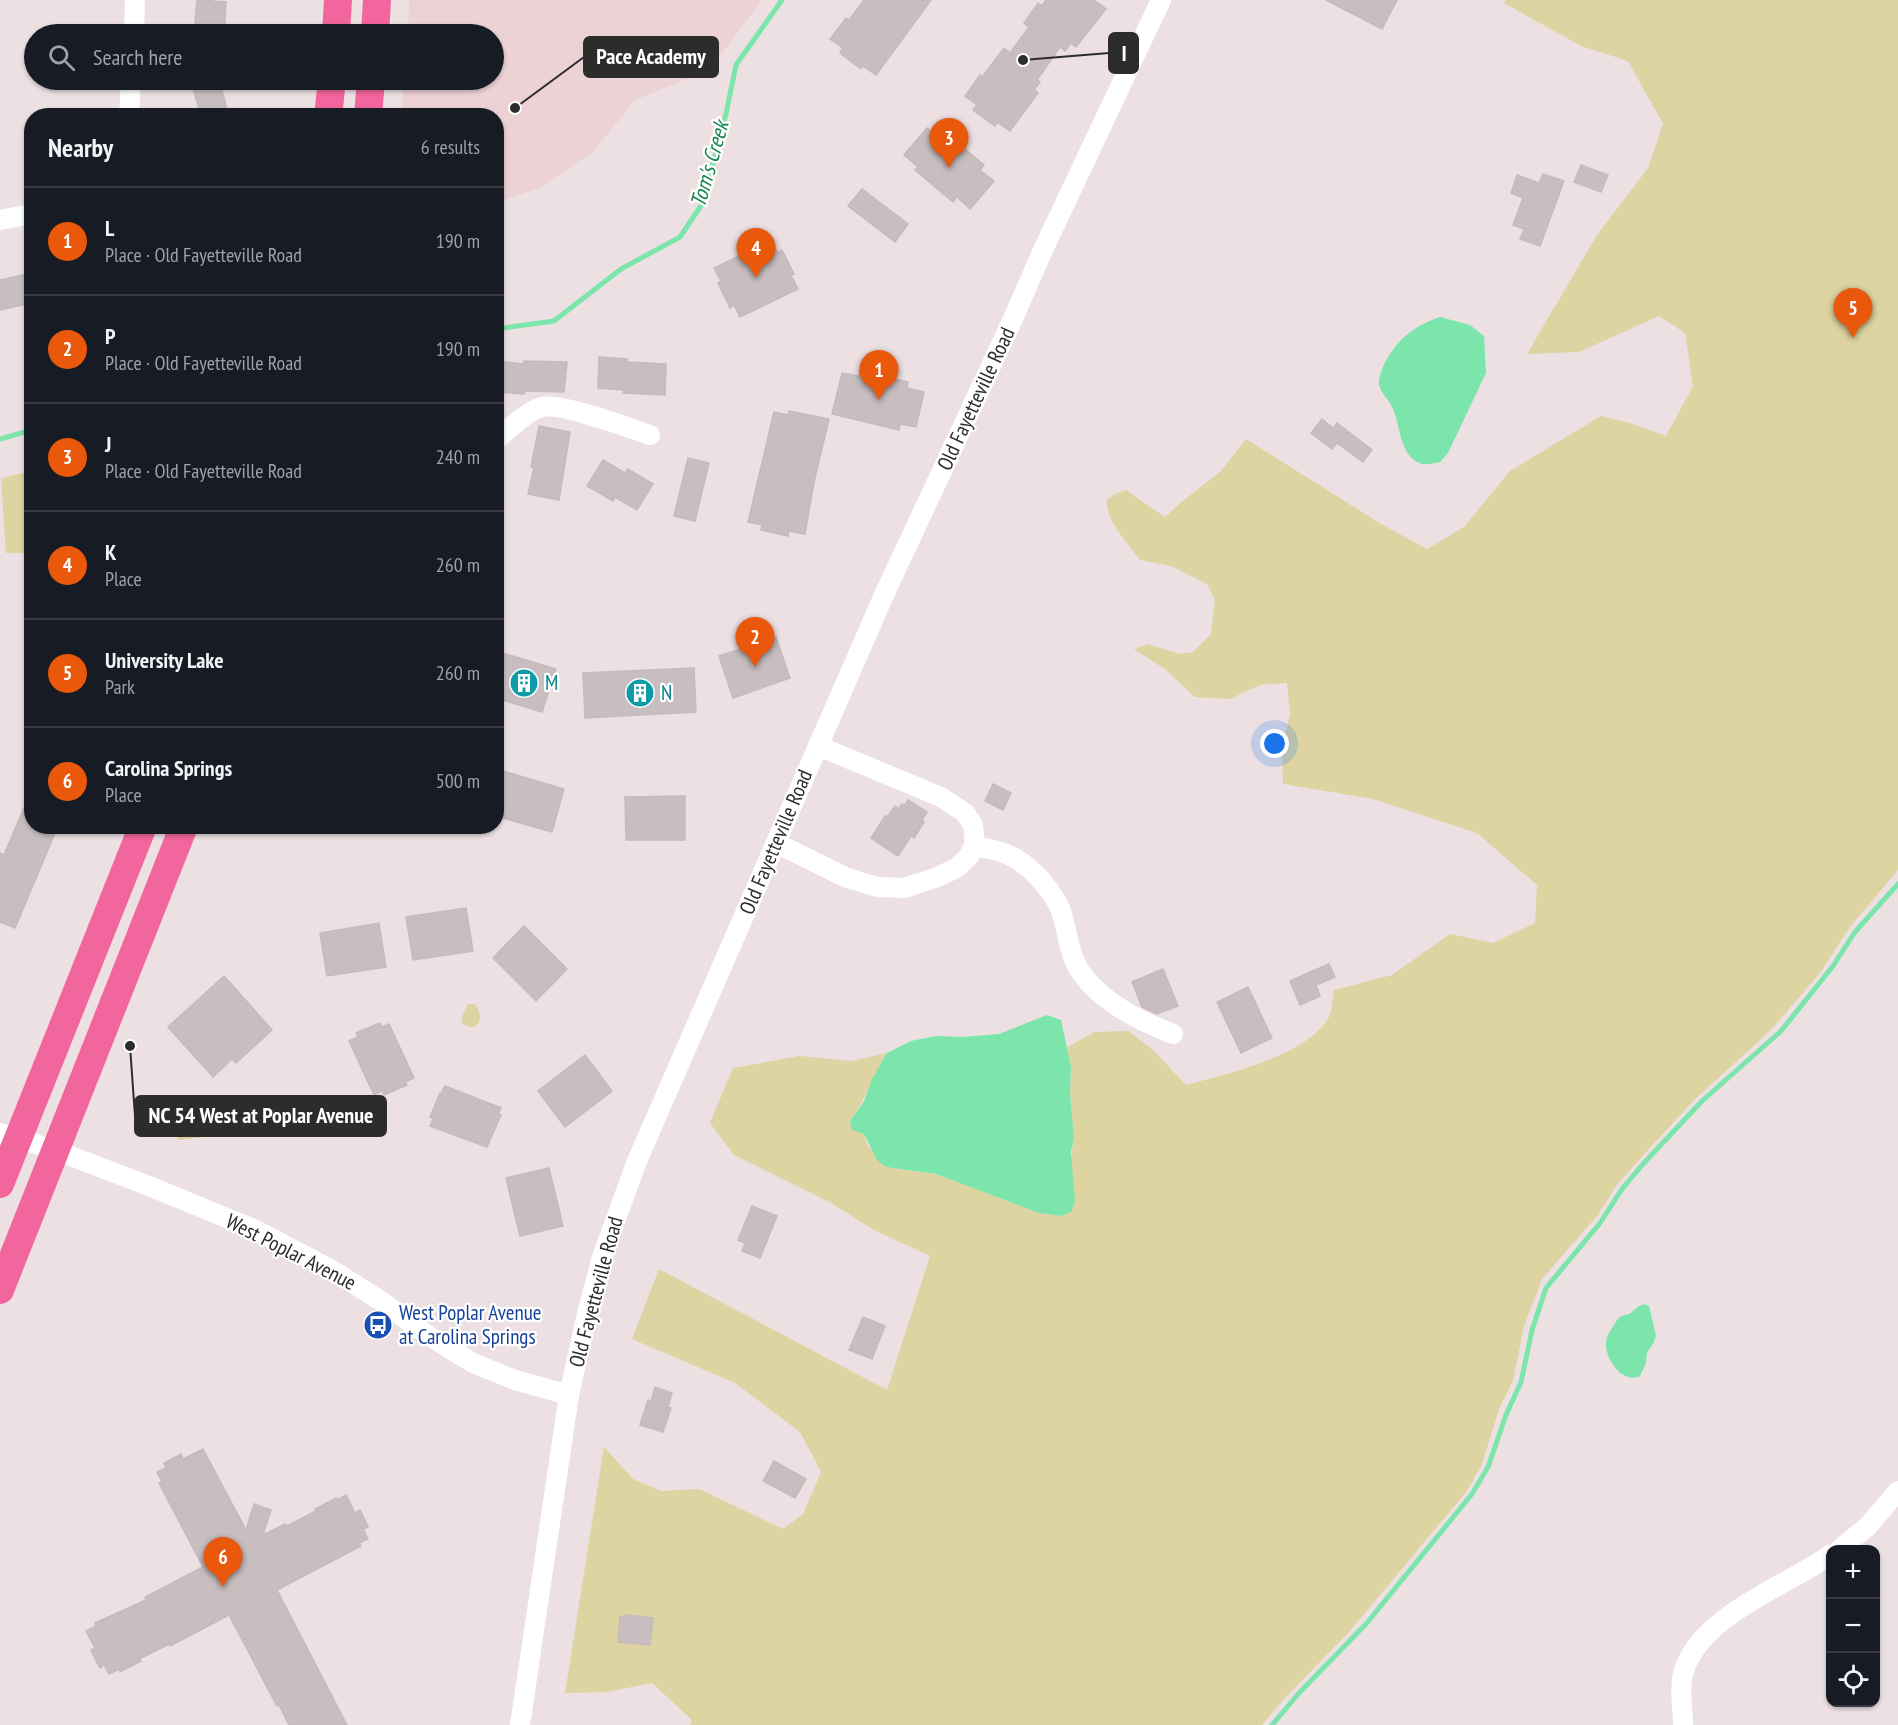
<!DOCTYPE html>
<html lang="en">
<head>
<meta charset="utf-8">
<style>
	body { margin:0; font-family:"PT Sans Narrow",sans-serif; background:#242831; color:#f1f3f6 }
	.controls { position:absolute; right:18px; bottom:18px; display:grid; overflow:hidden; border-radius:12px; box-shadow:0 2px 4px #0004 }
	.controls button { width:54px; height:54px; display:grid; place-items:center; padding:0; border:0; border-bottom:2px solid #363941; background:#171b24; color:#f1f3f6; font:30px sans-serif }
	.you { position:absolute; left:1275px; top:744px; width:21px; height:21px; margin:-15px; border:4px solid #fff; border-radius:50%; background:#1a73e8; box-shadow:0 0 0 9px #1a73e833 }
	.badge { display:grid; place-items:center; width:39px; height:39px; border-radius:50%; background:#ea580c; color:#fff; font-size:20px; font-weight:700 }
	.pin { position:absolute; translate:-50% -50px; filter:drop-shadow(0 2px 3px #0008) }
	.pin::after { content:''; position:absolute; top:32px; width:21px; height:18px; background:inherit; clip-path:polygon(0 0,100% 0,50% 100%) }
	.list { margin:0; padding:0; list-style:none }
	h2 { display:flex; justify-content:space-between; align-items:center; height:78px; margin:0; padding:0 24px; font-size:26px }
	h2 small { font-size:20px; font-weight:400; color:#9ea1a6 }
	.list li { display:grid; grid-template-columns:39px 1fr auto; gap:18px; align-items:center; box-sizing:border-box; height:108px; padding:0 24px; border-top:2px solid #363941 }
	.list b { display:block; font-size:22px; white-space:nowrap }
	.list p { margin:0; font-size:20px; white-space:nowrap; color:#9ea1a6 }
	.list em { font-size:20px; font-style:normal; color:#9ea1a6 }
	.icon { flex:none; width:33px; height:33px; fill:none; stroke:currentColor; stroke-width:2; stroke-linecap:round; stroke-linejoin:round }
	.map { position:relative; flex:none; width:1898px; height:1725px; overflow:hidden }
	.search { position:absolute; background:#171b24; box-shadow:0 2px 4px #0004; left:24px; top:24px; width:480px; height:66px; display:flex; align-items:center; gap:15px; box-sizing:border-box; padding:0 21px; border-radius:33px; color:#9ea1a6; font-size:22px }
	.panel { position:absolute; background:#171b24; box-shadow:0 2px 4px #0004; left:24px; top:108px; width:480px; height:726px; border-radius:24px }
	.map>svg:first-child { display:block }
	.education { fill:#ecd1d5 }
	.green { fill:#ded4a1 }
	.pitch { fill:#e4c89e }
	.water { fill:#7ce5ab }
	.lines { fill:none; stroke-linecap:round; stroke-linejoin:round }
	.stream { stroke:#7ce5ab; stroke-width:5 }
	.building { fill:#c8bec0; stroke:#c8b9bc; stroke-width:1.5 }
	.minor { stroke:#fff; stroke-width:20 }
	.highway { stroke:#f1669c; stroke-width:28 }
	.labels { text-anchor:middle; stroke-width:4.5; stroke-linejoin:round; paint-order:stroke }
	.street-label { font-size:21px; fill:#2c2c2c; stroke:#fff }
	.culture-label { font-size:21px; fill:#0d838f; stroke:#fff; text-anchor:start }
	.transit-label { font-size:21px; fill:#164399; stroke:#fff; text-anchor:start }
	.water-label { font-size:22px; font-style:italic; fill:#188652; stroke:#fff }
	.leader { fill:none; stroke:#2c2c2c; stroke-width:2 }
	.callout-dot { fill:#2c2c2c; stroke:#fff; stroke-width:2 }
	.callout { fill:#2c2c2c; stroke:#2c2c2c; stroke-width:2 }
	.callout-label { font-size:22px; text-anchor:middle; font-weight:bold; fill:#fff }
</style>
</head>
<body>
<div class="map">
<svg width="1898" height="1725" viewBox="0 0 1898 1725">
	<rect width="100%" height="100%" fill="#ece0e3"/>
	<polygon class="education" points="409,0 762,0 710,69 635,100 594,151 539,188 497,202 496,116 401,115 404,80 494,80 494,34 408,34"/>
	<g class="green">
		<path d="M1506,0H1898V870L1850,927L1820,973L1770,1031L1694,1100L1618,1183L1597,1216L1542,1279L1524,1326L1513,1381L1499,1409L1482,1464L1467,1491L1350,1631L1285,1698L1262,1725H690L692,1720L652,1683L607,1692L565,1693L604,1447L633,1479L661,1491L699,1489L783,1529L803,1514L821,1472L800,1432L735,1383L632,1339L659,1269L887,1390L930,1256L874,1230L831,1203L734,1155L710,1123L733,1068L800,1056L851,1061L887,1053C874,1076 865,1100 850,1121L864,1134L868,1146L886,1167L936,1174L1039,1213L1061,1216L1074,1139L1070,1092L1071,1067L1067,1047L1095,1032L1128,1031L1153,1050L1186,1085C1227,1074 1307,1056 1329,1017C1333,1010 1332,998 1334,990L1392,975L1450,934L1493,943L1535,923L1537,885L1477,833L1373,799L1283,784L1282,750L1290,714L1287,683L1260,685L1230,699L1195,697L1166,670L1134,649L1148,644L1180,654L1193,652L1211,634L1215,600L1207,584L1171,566L1140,560C1129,545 1104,518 1107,500L1115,494L1126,490L1165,517L1184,500L1221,471L1246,439L1381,524L1427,549L1464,527L1510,471L1601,416L1630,423L1666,436L1693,386L1685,333L1659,316L1579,352L1527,354L1597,235L1648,168L1663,124L1628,61L1581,46L1504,3Z"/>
		<polygon points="31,471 31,553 6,553 1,478"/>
		<path d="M468,1004H475C485,1016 479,1034 463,1024L461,1019Z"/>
	</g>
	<polygon class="pitch" points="206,1095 211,1136 178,1140 174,1098"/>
	<g class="water">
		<path d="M1440,317L1470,325L1484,336L1486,373L1448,453L1440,462C1435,463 1427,465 1422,464C1400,458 1400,425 1393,409C1390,401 1381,393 1379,385C1378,379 1381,372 1383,367C1395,341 1413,326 1440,317Z"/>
		<polygon points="1047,1015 1061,1020 1071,1067 1070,1092 1074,1139 1071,1152 1075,1202 1071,1212 1061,1216 1039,1213 936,1174 886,1167 877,1160 864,1134 852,1130 850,1121 864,1101 872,1079 887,1053 911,1041 936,1036 962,1037 999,1034"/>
		<path d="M1645,1304L1649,1306L1656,1336L1653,1344L1647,1352L1646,1363L1640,1376C1623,1384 1607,1361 1606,1346C1605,1338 1610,1331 1614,1325C1616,1322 1617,1319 1620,1317C1623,1315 1626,1315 1629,1314C1635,1310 1637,1306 1645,1304Z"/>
	</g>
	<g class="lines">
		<g class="stream">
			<polyline points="496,329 554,321 621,269 680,237 702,204 726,114 736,65 782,0"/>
			<polyline points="0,439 32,430"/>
			<polyline points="1272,1725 1300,1692 1366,1624 1472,1494 1488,1467 1506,1415 1521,1382 1532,1330 1546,1288 1600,1223 1622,1189 1643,1164 1702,1101 1781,1031 1833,966 1855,932 1898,884"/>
		</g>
	</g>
	<g class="building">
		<polygon points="197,0 226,2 224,34 194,34"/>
		<polygon points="864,0 931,0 876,75 863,66 861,69 840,53 843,48 830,39 846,18 849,20"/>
		<polygon points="1046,0 1094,0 1106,9 1076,47 1071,43 1065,51 1060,47 1037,80 1040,82 1034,90 1038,93 1010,131 997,122 995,126 973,110 977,105 965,96 980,75 982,77 1004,48 1010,53 1029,27 1024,23 1038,3 1042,6"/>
		<polygon points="1326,0 1397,0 1382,29"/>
		<polygon points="219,80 229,116 201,116 193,88"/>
		<polygon points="927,128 940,139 946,133 984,165 980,170 994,181 970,209 957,197 953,202 915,170 918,167 904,155"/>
		<polygon points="1581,165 1608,175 1601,192 1574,182"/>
		<polygon points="1543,174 1564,181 1540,246 1520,239 1524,229 1513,225 1523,198 1511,193 1517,175 1539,183"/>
		<polygon points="862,189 908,224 895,242 848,206"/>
		<polygon points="772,240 777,253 782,250 794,274 791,275 798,289 740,317 734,305 730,308 718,283 721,281 714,268"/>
		<polygon points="32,273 32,303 0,310 0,280"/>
		<polygon points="599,357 627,359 627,362 666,364 665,395 623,393 624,390 598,388"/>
		<polygon points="496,361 524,364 524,361 567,362 564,392 525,391 524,394 496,392"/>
		<polygon points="860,371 908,382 907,388 924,392 916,427 900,424 899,430 832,414 842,373 859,376"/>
		<polygon points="789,411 829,419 814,482 805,534 789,531 788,536 761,530 762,525 748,522 774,412 788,415"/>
		<polygon points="1322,419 1333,428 1337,423 1372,450 1363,462 1337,443 1332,449 1311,433"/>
		<polygon points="539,426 570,432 559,500 528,494 534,468 531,467"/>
		<polygon points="688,458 709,463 695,521 674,516"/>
		<polygon points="603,460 625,473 628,469 653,484 637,510 615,497 613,501 587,486"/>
		<polygon points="776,637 790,678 733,698 719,656"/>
		<polygon points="496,651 556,669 542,712 496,698"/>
		<polygon points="694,668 696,712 585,718 583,673"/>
		<polygon points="496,769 564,789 552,832 496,816"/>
		<polygon points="993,784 1011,793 1003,810 985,801"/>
		<polygon points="32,789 32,826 58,826 15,928 0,922 0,853 4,855"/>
		<polygon points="685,796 685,840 626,840 625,797"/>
		<polygon points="908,800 927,812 922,820 924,822 914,838 911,836 898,856 871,838 885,816 887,817 895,806 899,809 902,804 904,806"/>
		<polygon points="466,908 473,951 413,960 406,917"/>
		<polygon points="379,923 386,967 327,976 320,933"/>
		<polygon points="524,926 567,969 536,1001 493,958"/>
		<polygon points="1329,964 1335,977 1316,985 1320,996 1300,1005 1290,981"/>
		<polygon points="1163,969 1178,1006 1157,1014 1142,1007 1132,982"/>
		<polygon points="224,976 272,1030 236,1063 232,1059 213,1077 168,1027"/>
		<polygon points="1248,987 1272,1038 1241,1053 1217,1002"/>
		<polygon points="380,1023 382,1027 389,1024 414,1078 405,1082 407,1085 384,1095 382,1091 374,1095 349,1041 358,1037 356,1033"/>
		<polygon points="585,1055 612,1091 565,1127 538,1091"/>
		<polygon points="445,1086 501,1108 498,1114 501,1115 487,1147 430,1126 433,1119 430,1117 440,1093 441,1094"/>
		<polygon points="549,1168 563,1226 520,1236 506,1178"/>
		<polygon points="752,1206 777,1216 760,1258 742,1251 745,1243 738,1240"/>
		<polygon points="863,1317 885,1326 872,1359 849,1350"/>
		<polygon points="655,1387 672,1393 668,1407 671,1408 663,1432 640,1425 648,1400 651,1401"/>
		<polygon points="203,1449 246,1530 254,1504 271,1510 263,1535 285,1524 287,1526 316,1511 315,1509 336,1498 337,1500 346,1495 355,1513 360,1510 368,1527 363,1529 368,1539 359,1543 361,1546 277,1590 347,1725 289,1725 279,1705 277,1706 229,1615 170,1646 169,1644 139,1659 141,1661 120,1672 119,1669 109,1674 104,1665 100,1668 91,1650 95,1648 86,1631 96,1626 95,1623 146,1600 145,1597 203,1567 159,1483 162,1482 157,1472 166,1468 164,1463 181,1454 183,1459"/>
		<polygon points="774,1461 806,1479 795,1498 763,1481"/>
		<polygon points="625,1615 653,1618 650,1645 618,1642 620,1617 625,1617"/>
	</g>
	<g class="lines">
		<g class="minor">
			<polyline points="134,34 135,0"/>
			<polyline points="129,116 131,80"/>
			<polyline points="0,220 32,214"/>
			<path d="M496,440C510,429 525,412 542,407C560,402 629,428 650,435"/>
			<polyline points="776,843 845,877 877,887 904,888 938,877 958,867 969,856 975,843 973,825 965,813 941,797 818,746"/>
			<path d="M973,847C1006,848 1029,863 1049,890C1054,897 1060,905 1062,914C1068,933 1069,957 1082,974C1103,1003 1140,1021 1173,1034"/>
			<polyline points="0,1133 55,1150 149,1186 256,1230 332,1270 381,1301 426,1334 473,1363 515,1380 569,1395"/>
			<polyline points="1839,1550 1868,1526 1898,1491"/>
			<polyline points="520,1725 569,1395 587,1314 602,1257 637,1161 884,595 1012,321 1043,250 1161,0"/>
			<path d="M1683,1725C1683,1708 1679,1691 1683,1674C1698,1616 1785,1587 1830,1555"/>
		</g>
		<g class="highway">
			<polyline points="336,34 338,0"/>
			<polyline points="375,34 377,0"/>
			<polyline points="328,116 332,80"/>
			<polyline points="368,116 371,80"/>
			<polyline points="0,1184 143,826"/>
			<polyline points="0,1290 184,826"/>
		</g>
	</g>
	<defs>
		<g id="building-disc" transform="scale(1.5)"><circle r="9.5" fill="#0f9aa8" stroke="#fff"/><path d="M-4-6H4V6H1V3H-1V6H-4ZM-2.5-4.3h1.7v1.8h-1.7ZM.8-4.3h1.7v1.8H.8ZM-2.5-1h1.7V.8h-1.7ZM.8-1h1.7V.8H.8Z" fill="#fff"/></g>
		<g id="bus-disc" transform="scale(1.5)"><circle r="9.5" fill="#1a4fb4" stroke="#fff"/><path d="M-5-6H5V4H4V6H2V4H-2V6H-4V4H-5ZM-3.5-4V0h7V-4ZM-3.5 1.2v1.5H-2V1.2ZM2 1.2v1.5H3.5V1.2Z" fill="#fff"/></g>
	</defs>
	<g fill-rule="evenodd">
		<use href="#building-disc" x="524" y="683"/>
		<use href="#building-disc" x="640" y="693"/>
		<use href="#bus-disc" x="378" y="1325"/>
	</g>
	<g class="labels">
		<g class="street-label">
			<text transform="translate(976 399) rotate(-65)" y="7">Old Fayetteville Road</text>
			<text transform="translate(776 842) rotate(-67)" y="7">Old Fayetteville Road</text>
			<text transform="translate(291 1252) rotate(27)" y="7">West Poplar Avenue</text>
			<text transform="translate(596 1292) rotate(-75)" y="7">Old Fayetteville Road</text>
		</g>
		<g class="culture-label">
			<text x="545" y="690">M</text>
			<text x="661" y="700">N</text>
		</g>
		<g class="transit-label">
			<text x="399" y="1320">West Poplar Avenue<tspan x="399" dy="24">at Carolina Springs</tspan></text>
		</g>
		<g class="water-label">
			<text transform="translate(709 164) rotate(-74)" y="8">Tom's Creek</text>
		</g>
	</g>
	<path class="leader" d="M1023 60L1109 53M515 108L584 57M130 1046L135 1116"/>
	<g class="callout-dot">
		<circle cx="1023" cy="60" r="6"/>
		<circle cx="515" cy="108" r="6"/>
		<circle cx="130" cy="1046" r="6"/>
	</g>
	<g class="callout">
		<rect x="1109" y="33" width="29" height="40" rx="6"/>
		<rect x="584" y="37" width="134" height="40" rx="6"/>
		<rect x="135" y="1096" width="251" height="40" rx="6"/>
	</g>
	<g class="callout-label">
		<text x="1124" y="61">I</text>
		<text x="651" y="64">Pace Academy</text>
		<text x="261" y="1123">NC 54 West at Poplar Avenue</text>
	</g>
</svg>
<div class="controls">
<button>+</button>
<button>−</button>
<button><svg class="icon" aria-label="locate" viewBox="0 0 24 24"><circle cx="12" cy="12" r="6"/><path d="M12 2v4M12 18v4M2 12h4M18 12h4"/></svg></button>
</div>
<div class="you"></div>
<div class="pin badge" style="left:879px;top:400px">1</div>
<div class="pin badge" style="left:755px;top:667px">2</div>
<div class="pin badge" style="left:949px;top:168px">3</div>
<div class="pin badge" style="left:756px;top:278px">4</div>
<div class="pin badge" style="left:1853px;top:338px">5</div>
<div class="pin badge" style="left:223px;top:1587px">6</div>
<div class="search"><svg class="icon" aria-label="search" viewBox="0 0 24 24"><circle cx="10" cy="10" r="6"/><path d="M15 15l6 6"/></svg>Search here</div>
<section class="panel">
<h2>Nearby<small>6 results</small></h2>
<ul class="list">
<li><span class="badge">1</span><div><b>L</b><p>Place · Old Fayetteville Road</p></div><em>190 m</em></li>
<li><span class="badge">2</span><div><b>P</b><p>Place · Old Fayetteville Road</p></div><em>190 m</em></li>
<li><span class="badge">3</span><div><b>J</b><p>Place · Old Fayetteville Road</p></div><em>240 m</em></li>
<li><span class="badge">4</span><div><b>K</b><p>Place</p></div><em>260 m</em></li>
<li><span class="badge">5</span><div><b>University Lake</b><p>Park</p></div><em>260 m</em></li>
<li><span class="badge">6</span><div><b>Carolina Springs</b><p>Place</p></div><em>500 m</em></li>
</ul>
</section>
</div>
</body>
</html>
